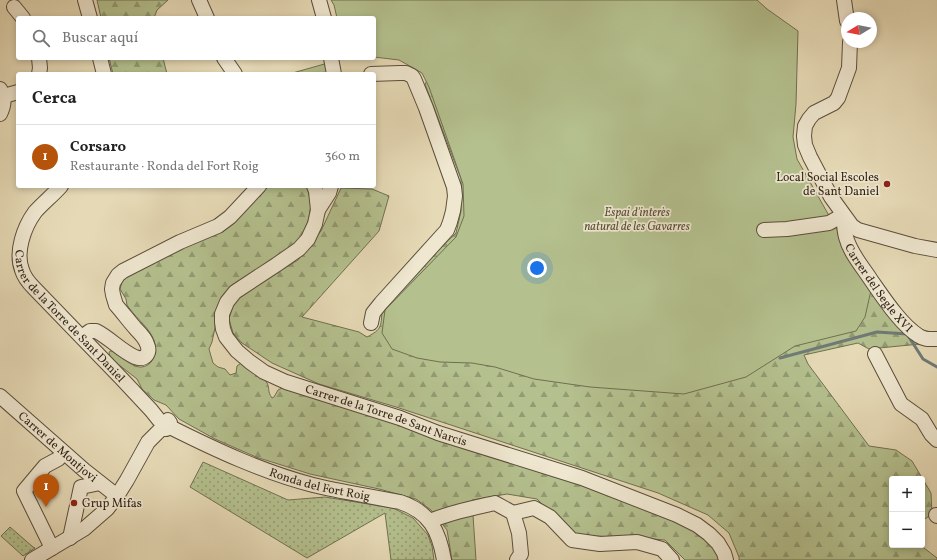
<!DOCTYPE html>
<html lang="es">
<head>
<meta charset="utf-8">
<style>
	body { margin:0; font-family:Vollkorn,serif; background:#f2f2f2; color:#222 }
	.controls { position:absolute; right:12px; bottom:12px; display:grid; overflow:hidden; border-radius:4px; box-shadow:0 2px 6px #0003 }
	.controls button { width:36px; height:36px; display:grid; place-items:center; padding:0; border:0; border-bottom:1px solid #e0e0e0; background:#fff; color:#222; font:20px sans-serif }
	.compass { position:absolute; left:841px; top:12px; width:36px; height:36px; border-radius:50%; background:#fff; box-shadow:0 2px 6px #0003; rotate:260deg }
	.you { position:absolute; left:537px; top:268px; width:14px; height:14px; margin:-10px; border:3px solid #fff; border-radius:50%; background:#1a73e8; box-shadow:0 0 0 6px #1a73e833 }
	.badge { display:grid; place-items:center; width:26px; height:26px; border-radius:50%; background:#b45309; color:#fff; font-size:13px; font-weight:700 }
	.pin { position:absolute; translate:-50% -33px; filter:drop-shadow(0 1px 2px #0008) }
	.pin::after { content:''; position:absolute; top:21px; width:14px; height:12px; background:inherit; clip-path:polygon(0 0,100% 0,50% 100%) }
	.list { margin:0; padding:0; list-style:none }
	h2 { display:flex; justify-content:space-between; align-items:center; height:52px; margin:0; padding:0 16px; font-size:17px }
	h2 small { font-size:13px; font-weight:400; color:#767676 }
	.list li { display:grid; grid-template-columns:26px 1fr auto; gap:12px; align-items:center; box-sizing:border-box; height:64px; padding:0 16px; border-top:1px solid #e0e0e0 }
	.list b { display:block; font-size:15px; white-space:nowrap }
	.list p { margin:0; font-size:13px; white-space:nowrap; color:#767676 }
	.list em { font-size:13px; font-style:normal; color:#767676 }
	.icon { flex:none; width:22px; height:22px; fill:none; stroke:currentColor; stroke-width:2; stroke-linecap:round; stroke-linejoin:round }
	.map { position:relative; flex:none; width:937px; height:560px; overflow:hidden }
	.search { position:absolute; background:#fff; box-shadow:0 2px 6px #0003; left:16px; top:16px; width:360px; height:44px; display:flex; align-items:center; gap:10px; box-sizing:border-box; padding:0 14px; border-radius:4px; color:#767676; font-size:15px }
	.panel { position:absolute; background:#fff; box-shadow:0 2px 6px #0003; left:16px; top:72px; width:360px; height:116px; border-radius:4px }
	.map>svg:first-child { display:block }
	.grass { fill:url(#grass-dots); stroke:#707050 }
	.forest { fill:url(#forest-firs); stroke:#707050 }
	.park { fill:#b4c08e; stroke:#707050 }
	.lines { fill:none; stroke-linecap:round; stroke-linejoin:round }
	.stream { stroke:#707a77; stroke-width:3 }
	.minor-casing { stroke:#5b4e3c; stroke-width:16 }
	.minor { stroke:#efe7d0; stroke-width:14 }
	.poi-dot { fill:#8f2418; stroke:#efe7d0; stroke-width:1.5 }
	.labels { text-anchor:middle; stroke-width:3.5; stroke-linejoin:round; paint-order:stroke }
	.poi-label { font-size:12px; fill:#2d1f13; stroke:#efe7d0; text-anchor:end }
	.park-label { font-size:12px; font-style:italic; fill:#564f38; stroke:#efe7d0 }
	.street-label { font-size:12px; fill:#2d1f13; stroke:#efe7d0 }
</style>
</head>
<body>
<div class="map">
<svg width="937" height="560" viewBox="0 0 937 560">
	<defs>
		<pattern id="grass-dots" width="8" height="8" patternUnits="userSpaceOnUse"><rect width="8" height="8" fill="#b4c08e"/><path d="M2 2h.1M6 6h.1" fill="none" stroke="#939b73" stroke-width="1.8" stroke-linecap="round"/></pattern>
		<pattern id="forest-firs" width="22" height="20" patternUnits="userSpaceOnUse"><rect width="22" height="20" fill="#b4c08e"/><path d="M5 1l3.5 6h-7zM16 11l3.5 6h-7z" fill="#939b73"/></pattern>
	</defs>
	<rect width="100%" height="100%" fill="#e6dab6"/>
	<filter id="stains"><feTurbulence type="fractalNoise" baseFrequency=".005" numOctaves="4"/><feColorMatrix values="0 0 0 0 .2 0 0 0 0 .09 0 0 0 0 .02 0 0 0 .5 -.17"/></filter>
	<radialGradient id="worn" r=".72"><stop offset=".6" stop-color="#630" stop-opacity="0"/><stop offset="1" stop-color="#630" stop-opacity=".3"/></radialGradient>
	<g class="grass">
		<polygon points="203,462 288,500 325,497 393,508 413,518 428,535 432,546 434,560 391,560 385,513 307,558 190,487"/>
		<polygon points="10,527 33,547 35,548 23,556 1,536"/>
	</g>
	<g class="forest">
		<polygon points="97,0 168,0 157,10 154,18 101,18"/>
		<polygon points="109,58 163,58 167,74 113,74"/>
		<polygon points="328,63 328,74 289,74"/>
		<path d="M430,76L872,286L920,344L869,349L858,343L804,355L808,364L869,446L896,450L912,461L931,493L932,514L922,521V479H892V545H920L937,558V560H739V557L729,533L708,515L658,493L396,407L319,384L272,363L242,343L233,333L229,319L234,303L242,295L256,286L298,260L321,231L341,188L372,189L389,196L379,231L302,317L359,332L367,337C382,329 381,327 382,310L432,256L456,233L461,211V179L425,84Z"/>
		<path d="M268,186H307L311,204L309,217L306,229L300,239L292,249L232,285L223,295L217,308L215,328L212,342L209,349L213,363L218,367L225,369L230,375L236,373L237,366L241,363C248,367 264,375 267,383C270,388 267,391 272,398L274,397L278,390L282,388L287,389L309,397L418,430L583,484L679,523L706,538L718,553L720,560H685L665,540L640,538L571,535L537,499L507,494L472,500L476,560H452L447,530L431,510L416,499L379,489L310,474L256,457L215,439L179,419L166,405L154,400L142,389L137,379L114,361L110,356L109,353L110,351H112C119,355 131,366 139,367C155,368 159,348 152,336C146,325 134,316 127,305L126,299L120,289L122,282L126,277L148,266L156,261L179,249L217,234L228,227L267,188Z"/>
	</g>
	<polygon class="park" points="331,0 757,0 767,9 798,31 796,104 793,137 797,159 853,258 872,286 865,317 856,331 795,346 746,377 684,394 590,387 534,379 495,367 472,363 440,362 417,358 392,349 382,333 385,310 456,237 464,216 463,184 429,87 422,73 399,60 374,57 374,18 337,18 334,5"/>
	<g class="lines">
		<polyline class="stream" points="780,358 877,332 907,334 923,359 937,367"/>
		<g class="minor-casing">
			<g id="minor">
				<polyline points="85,0 90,18"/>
				<polyline points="199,0 207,18"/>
				<polyline points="319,0 324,18"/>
				<polyline points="844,0 847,21"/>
				<polyline points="14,7 23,18"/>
				<polyline points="850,42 849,68 838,98 834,103 814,113 809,119 805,126 804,136 805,145 810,157 831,197 852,226 858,230 915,246 937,250"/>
				<polyline points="39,58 40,68 39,74"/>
				<polyline points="100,58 104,74"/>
				<polyline points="224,58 235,74"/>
				<polyline points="331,58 334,74"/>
				<polyline points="371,74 400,73 406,73 412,76 414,79 426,108 454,187 455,196 453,211 450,222 447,230 381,303 373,313 371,323"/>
				<path d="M0,89C5,97 4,106 0,114"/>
				<polyline points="4,96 18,92"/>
				<path id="s1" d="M61,186C53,195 43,203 35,212C24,227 15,252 22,270C24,277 29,283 34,288L121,378L151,410L159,420"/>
				<path id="s2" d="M314,186L316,191L318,210L315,224L308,239L299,249L276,265L235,292L227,302L222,314V322L223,329L226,337L237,351L250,362L264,372L286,382L400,418L438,433L582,478L677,515L697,525L709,534L718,543L724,553L726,560"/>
				<polyline points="318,210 329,193 331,186"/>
				<path id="s3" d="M843,215C844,222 844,230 846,237C850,253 862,266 871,280C883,297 901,325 919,336C925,340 930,339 937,339"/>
				<polyline points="764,230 787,229 829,223 843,215"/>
				<path d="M82,337L90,331H96C110,338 121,351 135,357C145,361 151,353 147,344C145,338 140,333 136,329C129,321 123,313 116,305L113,295L112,289L113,283L118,275L123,271L180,242L218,226L230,217L259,186"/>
				<polyline points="875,354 901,404 922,419 931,434 937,440"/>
				<path id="s4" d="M0,396L84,470L117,496"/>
				<path id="s5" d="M170,427C216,450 263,472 313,485C341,492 371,496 400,502C430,512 439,531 444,560"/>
				<polyline points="513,513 534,508 550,517 572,540 600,544 637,542 662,549 672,560"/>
				<polyline points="936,515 937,516"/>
				<path d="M430,521C451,512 473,508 495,503L513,513L519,533L521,554L517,560"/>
				<polyline points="70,538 81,487 100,483"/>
				<polyline points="52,548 24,491 45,466 58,459 64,453"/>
				<polyline points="32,560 84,529 107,509 117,496 127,480 148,442 161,429 166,429 170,427 170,423 168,420"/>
			</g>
		</g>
		<use href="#minor" class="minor"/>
	</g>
	<g class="poi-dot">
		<circle cx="887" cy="184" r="4"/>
		<circle cx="74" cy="503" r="4"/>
	</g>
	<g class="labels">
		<g class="poi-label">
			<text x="879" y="181">Local Social Escoles<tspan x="879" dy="14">de Sant Daniel</tspan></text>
			<text x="82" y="507" text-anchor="start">Grup Mifas</text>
		</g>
		<g class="park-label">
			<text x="637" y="216">Espai d'interès<tspan x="637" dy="14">natural de les Gavarres</tspan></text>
		</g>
		<g class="street-label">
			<text dy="4" stroke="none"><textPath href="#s3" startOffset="83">Carrer del Segle XVI</textPath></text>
			<text dy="4" stroke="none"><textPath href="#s1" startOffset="163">Carrer de la Torre de Sant Daniel</textPath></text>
			<text dy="4" stroke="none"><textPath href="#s2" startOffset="377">Carrer de la Torre de Sant Narcís</textPath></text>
			<text dy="4" stroke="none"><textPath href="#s4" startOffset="77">Carrer de Montjovi</textPath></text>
			<text dy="4" stroke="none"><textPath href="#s5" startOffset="161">Ronda del Fort Roig</textPath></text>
		</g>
	</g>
	<rect width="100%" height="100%" filter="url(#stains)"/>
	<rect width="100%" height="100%" fill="url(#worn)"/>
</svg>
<div class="controls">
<button>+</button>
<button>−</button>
</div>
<svg class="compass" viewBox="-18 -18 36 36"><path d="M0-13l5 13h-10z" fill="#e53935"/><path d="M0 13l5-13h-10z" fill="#767676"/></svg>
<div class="you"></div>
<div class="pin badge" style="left:46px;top:507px">1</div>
<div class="search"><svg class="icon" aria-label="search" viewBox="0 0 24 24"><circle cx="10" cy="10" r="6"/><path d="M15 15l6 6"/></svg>Buscar aquí</div>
<section class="panel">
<h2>Cerca<small></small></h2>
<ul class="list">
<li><span class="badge">1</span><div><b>Corsaro</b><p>Restaurante · Ronda del Fort Roig</p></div><em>360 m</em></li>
</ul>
</section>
</div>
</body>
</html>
